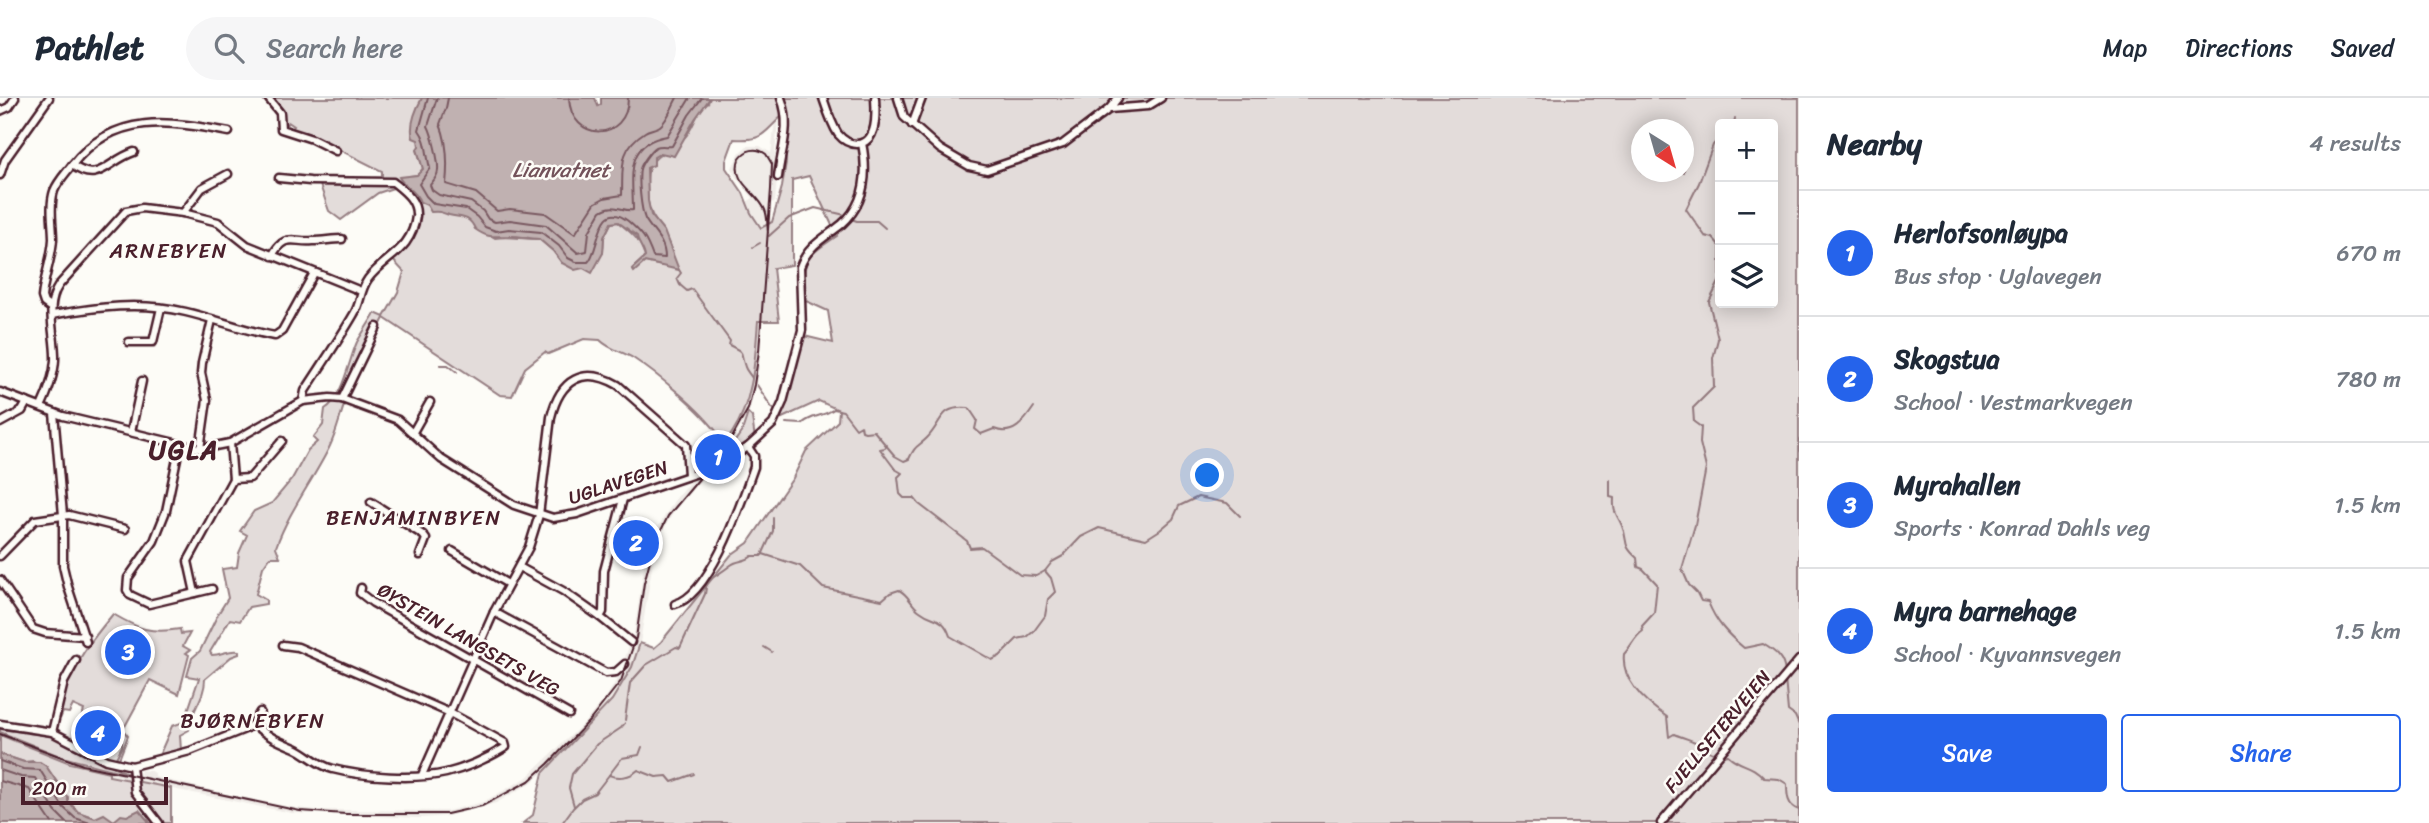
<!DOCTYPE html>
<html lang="en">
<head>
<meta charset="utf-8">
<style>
	body { margin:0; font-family:Sriracha,sans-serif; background:#f6f6f7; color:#1f2937 }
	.controls { position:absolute; right:21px; top:21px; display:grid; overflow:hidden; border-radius:7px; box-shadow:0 4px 18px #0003 }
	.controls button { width:63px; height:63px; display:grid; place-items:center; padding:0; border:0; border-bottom:2px solid #e0e1e3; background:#fff; color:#1f2937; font:35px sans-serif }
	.compass { position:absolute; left:1631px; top:21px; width:63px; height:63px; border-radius:50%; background:#fff; box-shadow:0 4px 18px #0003; rotate:143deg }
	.scale { position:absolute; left:21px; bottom:18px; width:147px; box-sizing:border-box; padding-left:7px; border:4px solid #4a1f2b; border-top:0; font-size:19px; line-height:24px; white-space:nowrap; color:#4a1f2b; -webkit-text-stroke:5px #fdfcf7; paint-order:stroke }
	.you { position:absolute; left:1208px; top:378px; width:24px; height:24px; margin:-18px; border:5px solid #fff; border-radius:50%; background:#1a73e8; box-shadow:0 0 0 10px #1a73e833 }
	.badge { display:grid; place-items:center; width:46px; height:46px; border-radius:50%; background:#2563eb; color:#fff; font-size:23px; font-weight:700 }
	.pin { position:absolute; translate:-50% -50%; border:4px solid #fff; box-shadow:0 2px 7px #0006 }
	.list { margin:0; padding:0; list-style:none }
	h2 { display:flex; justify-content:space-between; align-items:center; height:91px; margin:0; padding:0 28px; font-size:30px }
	h2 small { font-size:23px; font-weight:400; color:#747a83 }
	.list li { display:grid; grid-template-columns:46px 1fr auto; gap:21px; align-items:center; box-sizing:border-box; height:126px; padding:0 28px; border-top:2px solid #e0e1e3 }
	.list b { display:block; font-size:26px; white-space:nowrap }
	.list p { margin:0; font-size:23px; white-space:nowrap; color:#747a83 }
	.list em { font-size:23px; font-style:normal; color:#747a83 }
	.actions { display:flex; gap:14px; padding:21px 28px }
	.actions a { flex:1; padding:16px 0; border:2px solid #2563eb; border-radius:7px; text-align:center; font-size:24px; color:#2563eb }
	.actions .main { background:#2563eb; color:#fff }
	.icon { flex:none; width:38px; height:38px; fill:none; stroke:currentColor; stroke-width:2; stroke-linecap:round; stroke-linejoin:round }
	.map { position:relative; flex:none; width:1799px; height:725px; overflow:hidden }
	header { display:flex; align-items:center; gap:42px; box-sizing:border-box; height:98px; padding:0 35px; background:#fff; border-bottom:2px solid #e0e1e3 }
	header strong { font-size:33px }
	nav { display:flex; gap:38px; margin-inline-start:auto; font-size:24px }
	.search { width:490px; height:63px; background:#f6f6f7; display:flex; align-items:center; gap:18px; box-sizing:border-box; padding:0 24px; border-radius:38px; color:#747a83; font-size:26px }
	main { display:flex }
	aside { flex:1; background:#fff }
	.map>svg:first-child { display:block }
	.built { fill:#f0ece8 }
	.green { fill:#e3dcda; stroke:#967e82; stroke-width:2; fill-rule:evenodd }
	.water { fill:#c0b1b1; stroke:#91777b; stroke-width:2 }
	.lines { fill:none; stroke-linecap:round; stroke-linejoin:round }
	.shore { stroke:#795961; stroke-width:2 }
	.stream { stroke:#91777b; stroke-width:2 }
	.minor-casing { stroke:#4a1f2b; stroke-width:11 }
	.minor { stroke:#fdfcf7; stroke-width:6 }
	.tram { stroke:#4a1f2b; stroke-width:2 }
	.labels { text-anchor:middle; stroke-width:5; stroke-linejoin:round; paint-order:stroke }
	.street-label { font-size:19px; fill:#4a1f2b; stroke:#fdfcf7 }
	.water-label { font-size:21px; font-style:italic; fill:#73525a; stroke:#fdfcf7 }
	.neighbourhood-label { font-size:21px; letter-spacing:2px; fill:#4a1f2b; stroke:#fdfcf7 }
	.district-label { font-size:26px; font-weight:bold; letter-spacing:2px; fill:#4a1f2b; stroke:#fdfcf7 }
</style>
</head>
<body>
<header>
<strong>Pathlet</strong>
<div class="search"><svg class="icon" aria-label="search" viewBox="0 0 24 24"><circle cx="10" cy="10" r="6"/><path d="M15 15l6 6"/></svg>Search here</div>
<nav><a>Map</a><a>Directions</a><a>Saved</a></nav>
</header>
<main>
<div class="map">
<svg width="1799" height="725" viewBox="0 0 1799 725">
	<rect width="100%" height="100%" fill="#fdfcf7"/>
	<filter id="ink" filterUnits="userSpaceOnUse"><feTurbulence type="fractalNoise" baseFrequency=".0143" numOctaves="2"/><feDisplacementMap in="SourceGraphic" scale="14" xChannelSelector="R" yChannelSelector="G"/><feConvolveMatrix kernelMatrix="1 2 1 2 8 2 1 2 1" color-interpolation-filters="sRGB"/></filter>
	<g filter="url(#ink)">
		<g class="built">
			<polygon points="778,21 775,56 779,57 775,104 771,105 759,269 750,311 736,337 738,339 735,344 723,359 721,358 675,412 663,432 654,456 640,545 632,569 624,586 612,603 564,655 531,685 496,705 448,718 421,720 292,715 109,678 67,667 0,640 0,634 62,659 139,678 141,672 150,673 155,675 155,679 231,697 296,710 318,712 447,713 483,704 526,680 585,624 607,598 617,581 630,546 633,542 645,462 653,437 674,403 709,360 724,347 735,332 744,312 754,269 764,134 755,124 747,104 753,100 735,78 732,70 740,54 747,48 760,48 771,55 775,22"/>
			<polygon points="83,612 123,633 128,638 119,661 107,657 69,637"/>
		</g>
		<g class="green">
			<path d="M270,0H422L420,48L417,52L423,70L418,77L410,78L401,84L414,92L419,100L448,116L463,118L495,140C511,137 523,142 539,141L553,153L562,165L603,155L604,139L611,125L618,124C631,135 641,141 645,159L632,171L645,164L661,168L672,157C668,134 650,123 648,103C644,57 652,65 684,40C693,32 695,17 704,8C711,0 706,9 710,0H1799V725H523L533,717L543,675L612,602L632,569L640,545L654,550L661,544L731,457L748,445L793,380L806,353L838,323L839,312L819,303L782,320L779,318L793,280L804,238L833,245L828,213L804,202C804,159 802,162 837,138L809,78L792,82V167L773,170L779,223H758C755,260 754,302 732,335C723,350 712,359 701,371L697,364L719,337C701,312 660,278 633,260C622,253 610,252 600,242L584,241L548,256L545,254L525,270L512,298L500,297L384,220C372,244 359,269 349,294C341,312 338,332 329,350C312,384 289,413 276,449L280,459H270L263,469L256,496L266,502V506L249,509L240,523L230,521L210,554L212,557C221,557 230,551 239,553V556L231,559L205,581C205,601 190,613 189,632L180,637L181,653L158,660L172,628L184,624L199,580L187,578L192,560L200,553L218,516L228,500L222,471L237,469L239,455L247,437L240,433L254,413L272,405L292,381L308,352L317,344L313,340L323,327L325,311C342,301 349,262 357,244C363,234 369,225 375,215L384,219L398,194L404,174L390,159C407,136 427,111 396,89L378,95L341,122L329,113L320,87L382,85V73L330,47L291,32L294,28L288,24L284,30ZM783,17L786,64L782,89L772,124L761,130L751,115L743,95L726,70V63L734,41C764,43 762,36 783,17ZM1720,26H1773V205H1720ZM1642,32H1684V74H1642Z"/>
			<polygon points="748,315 752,319 755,341 720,365 742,333"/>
			<path d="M113,516C139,531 150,536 180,531L181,536L190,535L183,548L190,552L186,555L189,557L179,596L150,582L123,632L128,638L119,661L116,660L122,648V632L115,629L110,634L99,630L98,625L94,624L92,626L82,618L84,612L73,607L69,615L63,614L60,621L64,598H62C73,566 92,541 113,516Z"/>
			<polygon points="80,621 91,631 84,636 79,634 83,637 81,641 109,658 75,640 74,631"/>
			<polygon points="0,631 51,638 129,676 62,659 0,634"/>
			<polygon points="0,637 70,665 109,674 109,678 171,690 171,725 150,725 148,721 127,718 114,723 95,720 78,714 68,703 46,668 33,663 24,664 0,656"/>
		</g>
		<g class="water">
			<path d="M422,0H595L598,8L601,6V0H710L695,21L674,58L661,55L654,59V67L647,70L648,103L651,117L664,133L679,172L645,164L634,174L632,171L645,159C644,150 638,147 637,138L618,124L611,125L604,139L603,155L592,175L583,170L575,172L562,165L553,153L539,141C528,141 519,137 509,138C493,138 489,141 475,131C469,117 461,120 449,117C441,114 439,113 431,114L427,107L420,104C415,90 404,90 399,79L417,77L423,71L417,51L419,48L418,42L413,40C409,27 416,11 422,0Z"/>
			<polygon points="0,656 24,664 40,664 46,668 61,690 62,694 68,699 68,703 78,714 95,720 104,716 114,723 121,717 127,718 139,712 150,725 0,725"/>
		</g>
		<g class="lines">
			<g class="shore">
				<path d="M428,0L419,32C427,42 426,56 430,70L419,86L426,98L434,106L466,111L477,119L485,129L496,133L509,131L541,134L559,148L568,160L576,164H588C600,154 597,98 628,123C643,136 646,140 653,159L665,160C665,142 653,135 645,121C641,111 638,82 640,71C641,66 651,52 656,49C661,47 667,49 672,48L689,17L702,0"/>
				<path d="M437,0L428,28C432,35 439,64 438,72C438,78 434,82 430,87L432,92L439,97L471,104L483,113L488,121L495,124L510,122L546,127L578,155L587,153L589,134L601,113C615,104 622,114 633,112C633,79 624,45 667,38L690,0"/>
				<path d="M448,0L446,10L440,26C448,45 448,67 446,86L476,95L497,113L510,111L545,115L575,136L595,105L604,100L622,97C623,70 618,51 645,34C649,31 656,31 660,28C668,22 672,8 677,0"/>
				<path d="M569,0C571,45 628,44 628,0"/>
				<polyline points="0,663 23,671 40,672 63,709 75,720 90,725"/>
				<polyline points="0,672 21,679 35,680 55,713 67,725"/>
				<polyline points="0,683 29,691 52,725"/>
			</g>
			<g class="stream">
				<polyline points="1734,26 1735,20"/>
				<polyline points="1720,40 1713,47 1699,85 1686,111 1705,138 1713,140 1720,148"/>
				<polyline points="851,121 857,123 877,123 885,130"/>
				<polyline points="769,138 789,120 815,110 845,117"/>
				<polyline points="753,149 760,145"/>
				<path d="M679,172L681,175L677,180L680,187L687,193L692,191L730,243L729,247C747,256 739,253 745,269C746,273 750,276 752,280"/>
				<path d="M1720,182L1709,204L1718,241L1713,260L1714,289L1693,310L1694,324L1701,329L1700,345L1706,370L1695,427L1682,471L1689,487L1697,495L1701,503L1708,504C1716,524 1727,536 1744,550L1763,546C1776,554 1784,560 1785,575"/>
				<polyline points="440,267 448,267 457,274"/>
				<polyline points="757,287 772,310 775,311"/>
				<path d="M786,325L802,326C811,317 823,319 834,311L843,313L856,330L861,327L862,333L865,334L874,333L895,358L904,363L909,361C916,346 917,350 927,340C943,324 939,307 969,310L977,322L975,331L981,336L994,331C1013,339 1024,324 1034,309"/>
				<polyline points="887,347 885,350 880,351 895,371 902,375 898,379 900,396 904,400 914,400 919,406 967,443 970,450 982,449 1020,477 1036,478 1045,473 1052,464 1063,458 1081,439 1099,430 1146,441 1160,432 1173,421 1179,408 1198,399 1227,405 1240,418"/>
				<path d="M1610,382V399L1614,400C1613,417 1617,415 1622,428C1629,444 1621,446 1637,460L1638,469L1643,471L1657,486L1654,515L1642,528L1643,533C1634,539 1631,549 1624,556C1621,583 1646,605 1667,619L1669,639L1674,636C1681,639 1690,641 1697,645C1707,650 1703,652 1717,656"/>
				<polyline points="763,455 773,433 773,420"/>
				<polyline points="764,549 772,554"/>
				<polyline points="1785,581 1788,613 1795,618 1799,627"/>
				<path d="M625,622L630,585L646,567L676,549L680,550L705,496L707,483C716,478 723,473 731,467C738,462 746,464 752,458H761L763,456L800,468L823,490L882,502L890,495L899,492C909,497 911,507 920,513C934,524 943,517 950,538L992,562L1000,558L1017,541L1027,539L1034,533L1045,518L1048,501L1055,494L1051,480L1045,473"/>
				<path d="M1722,658L1728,657C1740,669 1751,665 1764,680L1779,681L1787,686C1787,697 1787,708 1799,712"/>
				<polyline points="609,677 622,660 639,657 642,649"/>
				<polyline points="574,708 569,690 572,676 597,646 621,630 625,625"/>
				<path d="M562,725L573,710L582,701L595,695L609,677C619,681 630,679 638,672L656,679L667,678L672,684L694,676"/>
			</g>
			<g class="minor-casing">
				<g id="minor">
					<polyline points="268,0 280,15 281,31 312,41 336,53"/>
					<path d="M823,0C827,12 831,25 838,36C843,42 849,46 857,46C878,45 876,15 875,0"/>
					<polyline points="898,0 904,19 940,51 969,68 987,72 1063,46 1109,11 1118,0"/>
					<polyline points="1109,11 1148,8 1161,0"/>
					<polyline points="0,13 9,9 15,0"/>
					<polyline points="912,27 922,0"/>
					<path d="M72,67C99,87 107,63 134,54"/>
					<polyline points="0,77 5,62 49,0"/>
					<path d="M778,79C781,52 792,27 781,0"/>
					<path d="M279,80L310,83L393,84C404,93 417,102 416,118C412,153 384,159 368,181C360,192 361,205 354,216C339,242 321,268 305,293L303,303"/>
					<polyline points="183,115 218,124 247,147 361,193"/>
					<path d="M272,158C285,134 293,145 313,143C323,143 332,141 342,141"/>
					<path d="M51,210L44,205L42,199C44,179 52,160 53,141C53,126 49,108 54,93C58,83 66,75 72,67C114,13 171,23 229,34"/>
					<path d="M52,217C97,209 141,203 186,214C216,221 245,233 275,238L282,233L314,175"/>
					<polyline points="129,244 153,244 161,210"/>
					<path d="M0,294L63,318L200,351L230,345L303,303L330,300L342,301L398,322L441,361L514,407L553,420L577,416L718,368L748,349L754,358V369C742,402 711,497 675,506"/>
					<polyline points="342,301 377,229"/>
					<path d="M41,309C48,294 54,279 55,262C56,237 44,209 59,187L126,113L142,110L183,115L202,90L228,76"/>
					<polyline points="54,315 63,417 63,468 68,489 86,544"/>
					<polyline points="0,325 22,313 27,304"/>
					<polyline points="131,334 142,283"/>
					<polyline points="413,334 430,304"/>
					<polyline points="180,346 166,413 154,443 128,480 127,492 130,497 149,506 212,491"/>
					<path d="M748,349L773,326L783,304L802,232L800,169C808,147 825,140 842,126C866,105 868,75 862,45"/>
					<polyline points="200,351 207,302 201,275 202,265 212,222"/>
					<polyline points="233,381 250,380 282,343"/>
					<polyline points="623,401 604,473 603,514 600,519 631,544"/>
					<polyline points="371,404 423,437 426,441 420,457"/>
					<polyline points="452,453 508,486"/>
					<polyline points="0,458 35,422 69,417 125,431"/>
					<polyline points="519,469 563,493 600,519"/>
					<polyline points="0,482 33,531 45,535 85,538"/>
					<polyline points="361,490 360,495 373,505 569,616"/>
					<polyline points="195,495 188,463 233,381 230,345"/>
					<polyline points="494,514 606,575 616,574 625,566"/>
					<polyline points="0,626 52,634 106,662 132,668 190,653 245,631 253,626 260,614"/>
					<path d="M253,626C267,638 278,643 295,650C308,656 319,668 333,671C363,679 416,682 446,675C467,670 488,660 506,649L505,645L450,615L298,549L283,547"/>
					<polyline points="52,634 64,584 76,562"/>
					<polyline points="132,668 135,694 159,725"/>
					<path d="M422,677L494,514L529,449L539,417L551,319C560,282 583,267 618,287L686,347L688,377"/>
					<polyline points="1661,725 1799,562"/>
				</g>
			</g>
			<use href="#minor" class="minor"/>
			<path class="tram" d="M0,636L83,667L300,713L346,716H447L482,708L529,683L548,666L591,621L621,583L636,540L644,485L654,447L668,418L729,345L748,311L754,287L759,253L771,91L772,66L766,56C756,49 746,51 739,61C731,85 757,93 765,112C768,119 767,127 768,135"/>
		</g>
	</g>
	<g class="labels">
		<g class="street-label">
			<text transform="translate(618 384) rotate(-18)" y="7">UGLAVEGEN</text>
			<text transform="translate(469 541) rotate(30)" y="7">ØYSTEIN LANGSETS VEG</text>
			<text transform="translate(1717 633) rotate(-50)" y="7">FJELLSETERVEIEN</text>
		</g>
		<g class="water-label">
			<text x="561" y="79">Lianvatnet</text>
		</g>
		<g class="neighbourhood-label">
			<text x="169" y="160">ARNEBYEN</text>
			<text x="414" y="427">BENJAMINBYEN</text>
			<text x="253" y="630">BJØRNEBYEN</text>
		</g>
		<g class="district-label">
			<text x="184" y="361">UGLA</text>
		</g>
	</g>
</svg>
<div class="controls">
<button>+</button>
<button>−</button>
<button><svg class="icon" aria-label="layers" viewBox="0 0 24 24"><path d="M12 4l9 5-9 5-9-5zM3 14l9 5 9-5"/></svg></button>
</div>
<svg class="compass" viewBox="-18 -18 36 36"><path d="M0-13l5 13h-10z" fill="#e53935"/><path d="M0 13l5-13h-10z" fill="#747a83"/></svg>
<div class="scale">200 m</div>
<div class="you"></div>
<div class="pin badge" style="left:718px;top:359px">1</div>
<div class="pin badge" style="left:636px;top:445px">2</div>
<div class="pin badge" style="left:128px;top:554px">3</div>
<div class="pin badge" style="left:98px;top:635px">4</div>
</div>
<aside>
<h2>Nearby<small>4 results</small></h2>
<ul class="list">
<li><span class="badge">1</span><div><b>Herlofsonløypa</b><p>Bus stop · Uglavegen</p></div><em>670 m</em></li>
<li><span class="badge">2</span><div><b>Skogstua</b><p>School · Vestmarkvegen</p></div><em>780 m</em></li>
<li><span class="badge">3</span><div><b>Myrahallen</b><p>Sports · Konrad Dahls veg</p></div><em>1.5 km</em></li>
<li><span class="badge">4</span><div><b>Myra barnehage</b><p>School · Kyvannsvegen</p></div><em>1.5 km</em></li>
</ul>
<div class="actions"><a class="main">Save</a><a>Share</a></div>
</aside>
</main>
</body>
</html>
